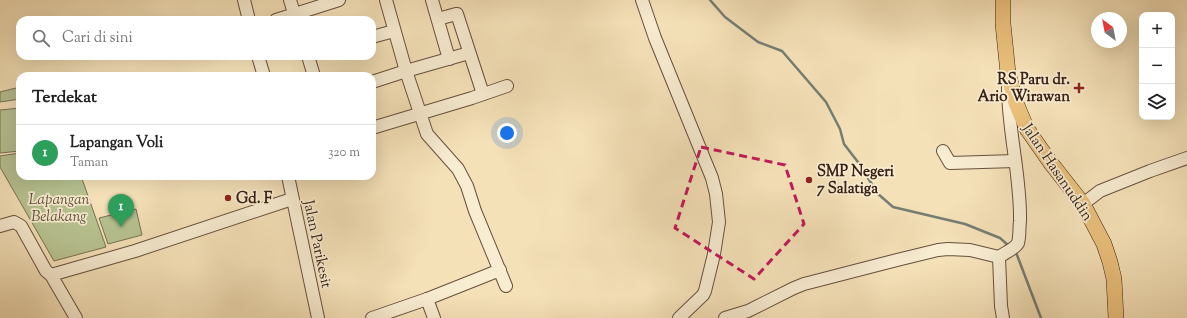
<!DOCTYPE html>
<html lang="id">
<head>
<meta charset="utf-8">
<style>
	body { margin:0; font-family:"Sorts Mill Goudy",serif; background:#f6f6f6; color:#222 }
	.controls { position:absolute; right:12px; top:12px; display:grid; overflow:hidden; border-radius:8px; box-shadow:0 4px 16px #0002 }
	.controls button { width:36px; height:36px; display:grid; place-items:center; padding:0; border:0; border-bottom:1px solid #e0e0e0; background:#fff; color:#222; font:20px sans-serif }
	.compass { position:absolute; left:1091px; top:12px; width:36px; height:36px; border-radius:50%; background:#fff; box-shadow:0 4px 16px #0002; rotate:328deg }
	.you { position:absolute; left:507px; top:133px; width:14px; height:14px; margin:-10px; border:3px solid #fff; border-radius:50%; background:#1a73e8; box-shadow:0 0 0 6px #1a73e833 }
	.badge { display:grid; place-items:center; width:26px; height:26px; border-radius:50%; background:#d93025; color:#fff; font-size:13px; font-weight:700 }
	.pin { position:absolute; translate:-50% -33px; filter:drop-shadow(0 1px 2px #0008) }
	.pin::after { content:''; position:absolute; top:21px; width:14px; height:12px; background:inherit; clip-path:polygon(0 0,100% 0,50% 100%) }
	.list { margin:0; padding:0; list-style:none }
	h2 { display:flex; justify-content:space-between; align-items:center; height:52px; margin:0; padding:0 16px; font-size:17px }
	h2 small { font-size:13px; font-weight:400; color:#767676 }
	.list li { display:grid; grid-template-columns:26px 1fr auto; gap:12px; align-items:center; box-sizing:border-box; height:56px; padding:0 16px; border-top:1px solid #e0e0e0 }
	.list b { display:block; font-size:15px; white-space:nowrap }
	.list p { margin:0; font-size:13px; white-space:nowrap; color:#767676 }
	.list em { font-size:13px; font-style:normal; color:#767676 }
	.icon { flex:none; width:22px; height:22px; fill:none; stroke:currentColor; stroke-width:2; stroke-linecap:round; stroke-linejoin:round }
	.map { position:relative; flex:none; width:1187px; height:318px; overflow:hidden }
	.search { position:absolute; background:#fff; box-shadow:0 4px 16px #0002; left:16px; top:16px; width:360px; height:44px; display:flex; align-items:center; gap:10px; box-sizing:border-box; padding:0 14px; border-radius:12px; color:#767676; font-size:15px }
	.panel { position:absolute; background:#fff; box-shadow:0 4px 16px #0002; left:16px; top:72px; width:360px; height:108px; border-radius:12px }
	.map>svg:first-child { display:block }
	.green { fill:#b8c392; stroke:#787254 }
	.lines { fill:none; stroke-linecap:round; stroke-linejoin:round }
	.stream { stroke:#747e74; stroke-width:2.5 }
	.minor-casing { stroke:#66503e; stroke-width:14 }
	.major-casing { stroke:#372015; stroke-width:16 }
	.minor { stroke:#f8ecd1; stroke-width:12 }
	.major { stroke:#eac07c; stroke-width:15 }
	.marked { fill:none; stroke:#c2185b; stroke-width:3; stroke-dasharray:8 5; stroke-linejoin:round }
	.poi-dot { fill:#8f2418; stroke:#f8ecd1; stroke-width:1.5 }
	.labels { text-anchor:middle; stroke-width:3.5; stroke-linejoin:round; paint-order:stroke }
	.poi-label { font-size:15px; font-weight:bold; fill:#372015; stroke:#f8ecd1; text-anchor:start }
	.street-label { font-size:15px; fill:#372015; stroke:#f8ecd1 }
	.park-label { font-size:15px; font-style:italic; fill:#5e513a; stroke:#f8ecd1 }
</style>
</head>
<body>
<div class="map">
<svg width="1187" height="318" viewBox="0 0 1187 318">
	<rect width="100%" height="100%" fill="#f5e1b8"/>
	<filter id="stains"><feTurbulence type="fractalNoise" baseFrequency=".005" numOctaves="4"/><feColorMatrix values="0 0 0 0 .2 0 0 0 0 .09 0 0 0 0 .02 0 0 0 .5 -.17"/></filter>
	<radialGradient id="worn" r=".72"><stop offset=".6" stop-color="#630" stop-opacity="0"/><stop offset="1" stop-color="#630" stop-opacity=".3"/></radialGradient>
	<g class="green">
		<polygon points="20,87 20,99 0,102 0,92"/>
		<polygon points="20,108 20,151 0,153 0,110"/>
		<polygon points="20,153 20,176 81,176 106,247 54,261 0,167 0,156"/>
		<polygon points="136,209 142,235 108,244 99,218"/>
	</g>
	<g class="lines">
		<g class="stream">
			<polyline points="710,0 725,17 758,42 782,51 826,102 840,129 844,144 861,166 877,193 893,207 965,224 1000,238 1010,247"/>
			<polyline points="1015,252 1017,255 1041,318"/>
		</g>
		<g class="minor-casing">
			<g id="minor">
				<polyline points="244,0 249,20"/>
				<polyline points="290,0 296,20"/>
				<polyline points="386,0 406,71 427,134 458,169 467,186 475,211 506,286"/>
				<polyline points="432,0 449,59"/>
				<polyline points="642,0 655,38 712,178 716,194 719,222 714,254 705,291 703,295 679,318"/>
				<polyline points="438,19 456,14 457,14 483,94"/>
				<polyline points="276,20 339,0"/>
				<polyline points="372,37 394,31"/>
				<polyline points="258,56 264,76"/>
				<polyline points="308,56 314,76"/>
				<polyline points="372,82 406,71 469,53"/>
				<polyline points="372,128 472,98 507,86"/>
				<polyline points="943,151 950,163 1015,161"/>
				<polyline points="288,176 318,318"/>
				<polyline points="1083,204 1100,191 1150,171 1187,158"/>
				<polyline points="0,226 14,222 21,226 46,271 51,275"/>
				<polyline points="999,257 1001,306 1003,318"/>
				<polyline points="427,299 434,318"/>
				<polyline points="76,318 51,275 135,251 292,199"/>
				<polyline points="372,318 427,299 500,270"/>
				<path d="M725,318L748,311L794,288L804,284L897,260L938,250L948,249L970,250L999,257C1004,253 1015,249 1018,243C1020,236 1019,228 1020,221C1021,176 1008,132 1008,87"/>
			</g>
		</g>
		<g class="major-casing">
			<polyline id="major" points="1003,0 1003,24 1008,73 1016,103 1027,129 1050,162 1083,204 1104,244 1110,262 1114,279 1116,318"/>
		</g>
		<use href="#minor" class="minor"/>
		<use href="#major" class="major"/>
	</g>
	<path class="marked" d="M701,147L785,165L804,224L754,279L675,228Z"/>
	<g class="poi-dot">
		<path d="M1077 82h4v4h4v4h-4v4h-4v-4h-4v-4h4z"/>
		<circle cx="809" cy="180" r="4"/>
		<circle cx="228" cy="198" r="4"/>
	</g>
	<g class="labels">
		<g class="poi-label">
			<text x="1070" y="84" text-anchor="end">RS Paru dr.<tspan x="1070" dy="17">Ario Wirawan</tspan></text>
			<text x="817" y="176">SMP Negeri<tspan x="817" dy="17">7 Salatiga</tspan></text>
			<text x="236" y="203">Gd. F</text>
		</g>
		<g class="street-label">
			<text transform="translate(1058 172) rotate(56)" y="5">Jalan Hasanuddin</text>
			<text transform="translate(318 244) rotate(78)" y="5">Jalan Parikesit</text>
		</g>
		<g class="park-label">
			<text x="59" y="204">Lapangan<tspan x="59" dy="17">Belakang</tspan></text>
		</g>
	</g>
	<rect width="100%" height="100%" filter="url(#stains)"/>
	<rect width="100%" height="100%" fill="url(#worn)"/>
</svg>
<div class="controls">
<button>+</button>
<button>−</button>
<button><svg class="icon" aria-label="layers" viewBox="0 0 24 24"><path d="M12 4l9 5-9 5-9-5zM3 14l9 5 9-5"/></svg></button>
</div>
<svg class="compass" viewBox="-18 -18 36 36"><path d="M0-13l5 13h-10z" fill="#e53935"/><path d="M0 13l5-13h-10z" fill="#767676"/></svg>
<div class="you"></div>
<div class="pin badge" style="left:121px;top:227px;background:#2e9e5b">1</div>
<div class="search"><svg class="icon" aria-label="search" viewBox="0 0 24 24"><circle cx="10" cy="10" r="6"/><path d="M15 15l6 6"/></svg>Cari di sini</div>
<section class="panel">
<h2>Terdekat<small></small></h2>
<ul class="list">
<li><span class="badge" style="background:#2e9e5b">1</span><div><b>Lapangan Voli</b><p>Taman</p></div><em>320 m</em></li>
</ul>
</section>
</div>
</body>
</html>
